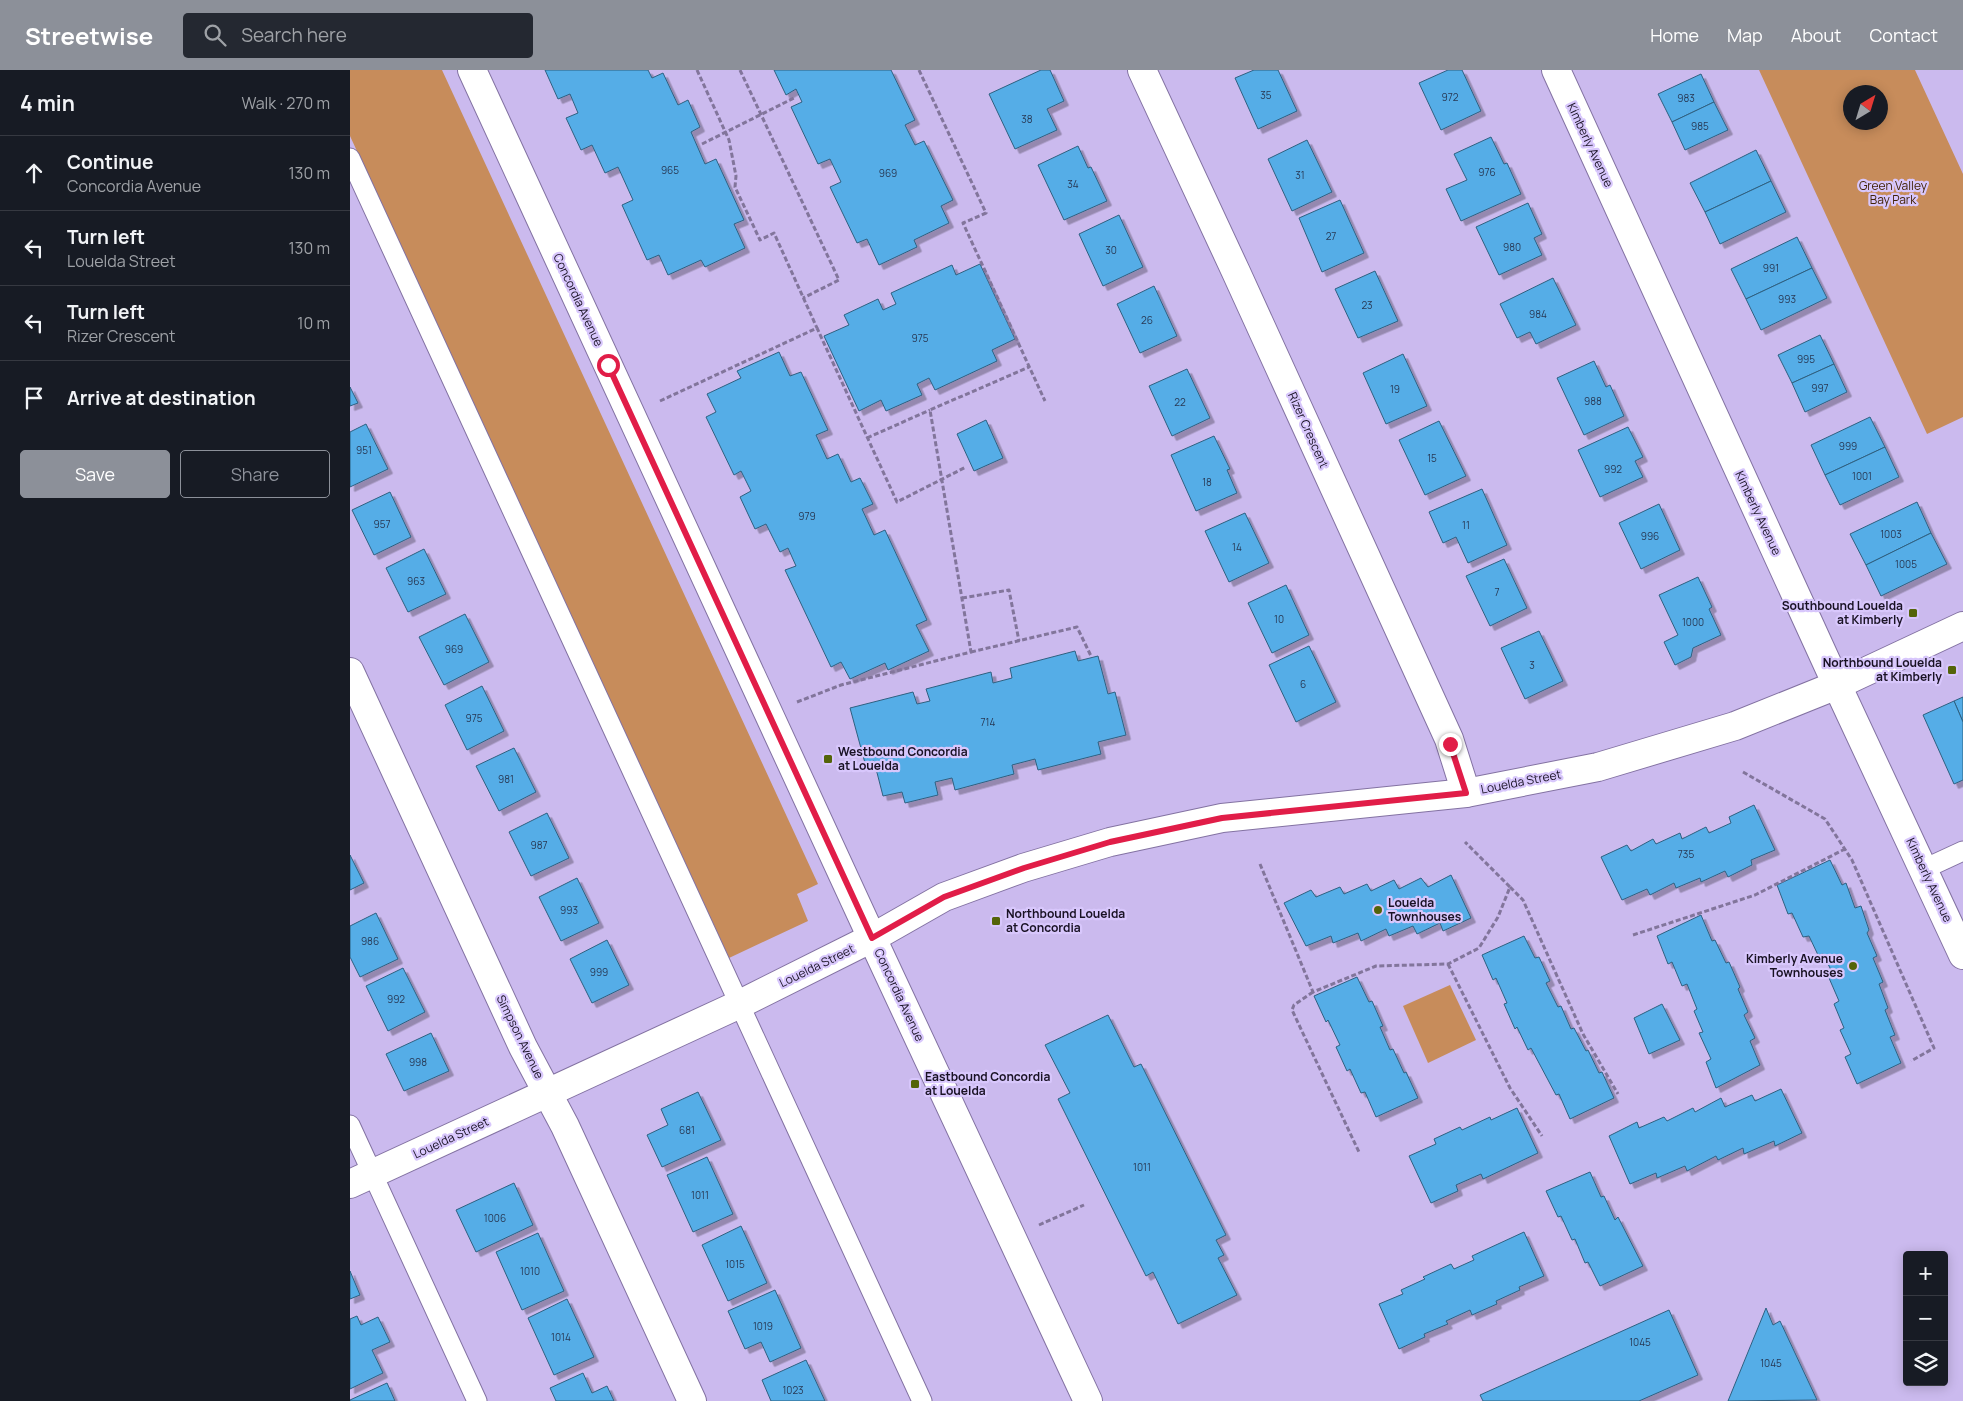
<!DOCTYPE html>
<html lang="en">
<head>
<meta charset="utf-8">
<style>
	body { margin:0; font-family:Manrope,sans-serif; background:#242831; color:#f1f3f6 }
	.controls { position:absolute; right:15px; bottom:15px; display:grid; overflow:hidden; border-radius:5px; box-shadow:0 2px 12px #0003 }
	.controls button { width:45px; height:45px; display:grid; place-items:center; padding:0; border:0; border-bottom:1px solid #363941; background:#171b24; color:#f1f3f6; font:25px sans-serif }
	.compass { position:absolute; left:1493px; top:15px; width:45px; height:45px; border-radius:50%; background:#171b24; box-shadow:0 2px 12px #0003; rotate:38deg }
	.stop { position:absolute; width:15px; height:15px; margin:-11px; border:4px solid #e11d48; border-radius:50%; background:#fff }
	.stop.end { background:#e11d48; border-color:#fff; box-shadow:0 1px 5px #0008 }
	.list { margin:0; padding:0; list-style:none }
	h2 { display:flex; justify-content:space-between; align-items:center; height:65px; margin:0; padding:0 20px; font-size:21px }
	h2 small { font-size:16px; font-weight:400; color:#9ea1a6 }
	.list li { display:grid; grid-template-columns:32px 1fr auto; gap:15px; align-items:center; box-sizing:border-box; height:75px; padding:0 20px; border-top:1px solid #363941 }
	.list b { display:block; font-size:19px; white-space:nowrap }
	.list p { margin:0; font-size:16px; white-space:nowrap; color:#9ea1a6 }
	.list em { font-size:16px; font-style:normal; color:#9ea1a6 }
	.actions { display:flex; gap:10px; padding:15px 20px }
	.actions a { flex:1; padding:11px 0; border:1px solid #8c9099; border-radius:5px; text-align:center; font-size:18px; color:#8c9099 }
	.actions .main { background:#8c9099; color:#fff }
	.icon { flex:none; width:28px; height:28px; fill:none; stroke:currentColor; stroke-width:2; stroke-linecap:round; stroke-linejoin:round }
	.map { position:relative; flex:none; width:1613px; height:1331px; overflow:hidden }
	header { display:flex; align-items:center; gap:30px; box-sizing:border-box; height:70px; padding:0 25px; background:#8c9099; color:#fff }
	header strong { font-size:24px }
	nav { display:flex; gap:28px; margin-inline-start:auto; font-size:18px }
	.search { width:350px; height:45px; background:#242831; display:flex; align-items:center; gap:12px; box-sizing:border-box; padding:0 18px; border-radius:5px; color:#9ea1a6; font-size:19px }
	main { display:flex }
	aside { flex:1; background:#171b24 }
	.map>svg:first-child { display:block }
	.green { fill:#c78c5b; fill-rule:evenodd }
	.building { fill:#54ade7; stroke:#2f6080; filter:url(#shadow) }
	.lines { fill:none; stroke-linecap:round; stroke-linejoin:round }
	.lane-casing { stroke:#8372a2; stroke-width:21 }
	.street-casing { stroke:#8372a2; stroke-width:30 }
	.secondary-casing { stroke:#8372a2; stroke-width:30 }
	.path { stroke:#82759b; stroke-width:3; stroke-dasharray:5 2.5; stroke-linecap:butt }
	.lane { stroke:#fff; stroke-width:19 }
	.street { stroke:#fff; stroke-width:28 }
	.secondary { stroke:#fff; stroke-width:28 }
	.route { stroke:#e11d48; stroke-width:6 }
	.poi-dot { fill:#546409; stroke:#d8c7fc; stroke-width:2 }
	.labels { text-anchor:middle; stroke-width:4.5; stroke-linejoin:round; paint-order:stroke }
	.number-label { font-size:10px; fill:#283955 }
	.street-label { font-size:12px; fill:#191224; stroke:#d8c7fc }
	.park-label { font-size:12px; fill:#412307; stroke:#d8c7fc }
	.poi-label { font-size:12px; font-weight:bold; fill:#191224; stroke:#d8c7fc; text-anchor:start }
</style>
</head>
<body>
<header>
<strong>Streetwise</strong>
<div class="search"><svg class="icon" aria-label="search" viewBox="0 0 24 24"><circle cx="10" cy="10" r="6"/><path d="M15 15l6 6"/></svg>Search here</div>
<nav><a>Home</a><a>Map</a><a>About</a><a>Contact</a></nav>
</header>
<main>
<aside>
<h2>4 min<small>Walk · 270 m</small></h2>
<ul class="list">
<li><svg class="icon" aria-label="ahead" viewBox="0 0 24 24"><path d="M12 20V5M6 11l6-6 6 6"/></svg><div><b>Continue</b><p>Concordia Avenue</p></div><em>130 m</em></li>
<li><svg class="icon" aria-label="left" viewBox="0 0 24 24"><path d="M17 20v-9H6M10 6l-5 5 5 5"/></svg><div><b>Turn left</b><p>Louelda Street</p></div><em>130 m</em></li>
<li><svg class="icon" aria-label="left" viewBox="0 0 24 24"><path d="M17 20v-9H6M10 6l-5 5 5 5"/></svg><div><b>Turn left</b><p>Rizer Crescent</p></div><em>10 m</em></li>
<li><svg class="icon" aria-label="arrive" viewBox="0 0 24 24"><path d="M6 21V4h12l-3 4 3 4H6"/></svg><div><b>Arrive at destination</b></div></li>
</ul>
<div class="actions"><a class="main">Save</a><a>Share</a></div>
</aside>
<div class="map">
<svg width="1613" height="1331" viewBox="0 0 1613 1331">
	<defs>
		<filter id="shadow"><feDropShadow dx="4.5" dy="4.5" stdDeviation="0" flood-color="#0004"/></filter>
	</defs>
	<rect width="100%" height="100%" fill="#cbbaee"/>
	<g class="green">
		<polygon points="0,0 92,0 468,814 447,824 458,851 379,888 0,66"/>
		<path d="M1409,0H1565L1613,104V347L1577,364ZM1500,22H1530V52H1500Z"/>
		<polygon points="1100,915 1126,970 1078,993 1053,936"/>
	</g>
	<g class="building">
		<polygon points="195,0 298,0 302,8 313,3 328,35 338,30 350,57 341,62 355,94 366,89 394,150 384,154 395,178 355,197 351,190 318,205 309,185 297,190 272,135 283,130 268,97 255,103 242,75 231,80 216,48 228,43 220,24 208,29"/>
		<polygon points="424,0 541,0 565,50 555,55 565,75 574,71 603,130 591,136 599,153 564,170 567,177 529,195 517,169 507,173 480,117 491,112 480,89 468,94 441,37 452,32 446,19 436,25"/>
		<polygon points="691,0 700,0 714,31 697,39 707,60 665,79 639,24"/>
		<polygon points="904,0 928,0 947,41 908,59 885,8"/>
		<polygon points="1098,0 1112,0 1131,41 1091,60 1069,13"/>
		<polygon points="1351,4 1364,32 1322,52 1308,24"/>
		<polygon points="1364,32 1378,60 1335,80 1322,52"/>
		<polygon points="1141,67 1154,94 1157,93 1171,124 1111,151 1096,119 1117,110 1104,84"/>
		<polygon points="957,70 982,122 942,141 918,89"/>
		<polygon points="728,76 738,98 741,97 757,131 714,150 688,95"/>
		<polygon points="1406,80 1421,111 1355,142 1340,113"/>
		<polygon points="1421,111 1436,142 1370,174 1355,142"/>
		<polygon points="990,130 1014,183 972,202 949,148"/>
		<polygon points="1178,133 1192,164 1184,168 1192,185 1149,205 1126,157"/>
		<polygon points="769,145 793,197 753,216 729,164"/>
		<polygon points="1447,167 1462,198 1396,229 1381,199"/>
		<polygon points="630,194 665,269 642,280 647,291 585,320 579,308 567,314 572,325 536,341 531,330 509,341 474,266 499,255 494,245 528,229 533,240 546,234 541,223 602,195 606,205"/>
		<polygon points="1462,198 1477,228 1411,260 1396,229"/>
		<polygon points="1025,201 1048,251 1008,268 985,219"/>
		<polygon points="1203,208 1226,255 1186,274 1180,262 1167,268 1150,234"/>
		<polygon points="804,216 827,266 790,283 767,234"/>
		<polygon points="1470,265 1484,294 1442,313 1428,285"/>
		<polygon points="429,282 440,306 451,302 478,360 466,365 477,389 488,384 501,412 510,408 523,434 512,439 524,465 535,460 577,550 566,555 579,581 538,600 535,593 500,609 491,592 481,597 435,500 446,496 438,478 430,482 416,454 405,459 390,427 401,421 391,401 384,405 356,347 366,342 357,324 391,308 387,301"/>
		<polygon points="1053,284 1077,336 1036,354 1013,303"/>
		<polygon points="1244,291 1256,317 1260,315 1274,346 1234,365 1207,308"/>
		<polygon points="1484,294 1497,322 1455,342 1442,313"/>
		<polygon points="837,299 860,348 822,366 799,316"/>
		<polygon points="0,317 8,333 0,336"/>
		<polygon points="1520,347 1535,377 1475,405 1461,375"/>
		<polygon points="636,350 653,388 624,401 607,364"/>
		<polygon points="1089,351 1116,406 1075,425 1049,370"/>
		<polygon points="16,354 38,399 0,417 0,362"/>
		<polygon points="1278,357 1293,387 1285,391 1293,407 1250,427 1228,380"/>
		<polygon points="864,366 880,399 877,400 887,423 846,441 821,385"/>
		<polygon points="1535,377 1549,407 1490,435 1475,405"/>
		<polygon points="1132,419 1157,475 1118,493 1106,467 1093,473 1079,442"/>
		<polygon points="40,422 61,467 24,485 2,440"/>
		<polygon points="1567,432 1581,463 1516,495 1500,464"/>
		<polygon points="1309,434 1330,480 1291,499 1269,453"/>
		<polygon points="895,443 919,493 879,512 855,461"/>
		<polygon points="1581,463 1597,494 1531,526 1516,495"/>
		<polygon points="74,479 96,524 58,542 36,498"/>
		<polygon points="1154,489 1177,538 1140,556 1116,506"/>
		<polygon points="1348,507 1362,537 1359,539 1371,565 1343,578 1341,587 1325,595 1314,572 1328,565 1309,525"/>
		<polygon points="936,515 959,565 922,583 898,533"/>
		<polygon points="115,544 139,592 94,615 69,567"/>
		<polygon points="1189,561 1213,611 1175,629 1151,578"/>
		<polygon points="959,576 986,632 946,652 919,595"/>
		<polygon points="725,581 728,591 748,586 758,624 765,622 776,665 748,672 751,684 688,700 685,689 662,695 664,704 605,720 602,708 585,712 588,725 555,733 552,722 533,726 524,691 515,693 500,638 563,622 567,634 580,631 576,619 641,602 643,613 662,608 660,598"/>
		<polygon points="132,616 154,661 117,680 95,635"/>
		<polygon points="1613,627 1613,652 1604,631"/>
		<polygon points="1604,631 1613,652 1613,710 1604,714 1573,645"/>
		<polygon points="164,678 186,722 149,741 126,696"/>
		<polygon points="1404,735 1425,780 1401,790 1402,795 1378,807 1375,801 1351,812 1350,808 1326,818 1324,813 1300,825 1297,819 1272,830 1251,787 1277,775 1281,781 1303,769 1306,774 1330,763 1332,769 1356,757 1359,763 1381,753 1379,747"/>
		<polygon points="197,743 219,788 181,806 159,762"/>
		<polygon points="0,785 14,813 0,820"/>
		<polygon points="1480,790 1492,815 1496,813 1505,838 1511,836 1519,860 1517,863 1527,886 1523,888 1533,912 1529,914 1538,938 1535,940 1545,965 1540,967 1551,993 1507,1014 1495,987 1501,984 1490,960 1494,958 1484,934 1489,931 1479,908 1483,904 1473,884 1468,885 1459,866 1453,867 1442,843 1438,844 1427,815"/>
		<polygon points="1101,805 1121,848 1093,861 1090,853 1067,864 1063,856 1039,866 1036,859 1011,871 1008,863 983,873 981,866 956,876 934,833 961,820 966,827 990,817 994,824 1017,814 1021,821 1044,810 1049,819 1071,808 1078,817"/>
		<polygon points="227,808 249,853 211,871 189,827"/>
		<polygon points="26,843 48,889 10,907 0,887 0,856"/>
		<polygon points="1351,845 1362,871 1365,870 1376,893 1379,892 1390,917 1388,919 1398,942 1394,945 1405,968 1400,971 1410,995 1366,1018 1356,992 1361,989 1349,963 1353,962 1344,941 1347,939 1337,914 1332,916 1322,892 1318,894 1307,866"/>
		<polygon points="1174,866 1185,888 1189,887 1200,911 1196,913 1208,937 1211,936 1221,959 1224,958 1236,981 1238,980 1249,1003 1252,1002 1264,1028 1220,1049 1209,1024 1206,1025 1181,978 1178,980 1167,957 1165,959 1154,934 1157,933 1146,908 1143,910 1132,885"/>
		<polygon points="257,870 279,915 242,933 220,889"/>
		<polygon points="53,898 75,942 38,961 16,916"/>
		<polygon points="1007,907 1019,932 1022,931 1033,956 1030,957 1040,980 1043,979 1054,1003 1056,1002 1068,1028 1026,1047 1015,1022 1011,1023 1000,999 997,1001 986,977 990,975 978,950 976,952 964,926"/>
		<polygon points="1312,934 1330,970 1299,984 1284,948"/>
		<polygon points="758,945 784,997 791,994 876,1165 866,1170 874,1185 868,1188 887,1225 828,1254 803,1202 796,1206 708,1029 720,1023 695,975"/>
		<polygon points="81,963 99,1001 54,1021 36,984"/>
		<polygon points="1431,1019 1452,1063 1425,1076 1424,1071 1394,1084 1393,1078 1368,1090 1366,1086 1337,1101 1335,1096 1307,1108 1306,1103 1280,1114 1259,1066 1287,1052 1289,1058 1314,1047 1317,1051 1343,1038 1345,1042 1371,1028 1375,1037 1402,1025 1405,1031"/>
		<polygon points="348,1022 371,1070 312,1097 297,1065 318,1055 311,1039"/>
		<polygon points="1167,1038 1188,1083 1133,1109 1131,1104 1106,1115 1108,1121 1081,1133 1059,1086 1086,1074 1084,1069 1110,1057 1112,1060 1140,1047 1141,1050"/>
		<polygon points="357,1087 383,1144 343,1162 317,1105"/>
		<polygon points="1240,1102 1251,1127 1254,1126 1265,1150 1268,1147 1293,1196 1250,1216 1238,1192 1235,1193 1225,1169 1222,1170 1211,1146 1208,1147 1196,1121"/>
		<polygon points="164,1113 183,1155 126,1182 106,1140"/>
		<polygon points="391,1156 417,1213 378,1231 352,1175"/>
		<polygon points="1174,1162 1194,1206 1169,1217 1170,1220 1146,1231 1147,1234 1122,1245 1120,1240 1096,1251 1098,1254 1074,1264 1075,1267 1049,1279 1029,1234 1053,1224 1051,1220 1075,1209 1073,1207 1101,1194 1104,1199 1124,1190 1122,1186"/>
		<polygon points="188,1163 214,1221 172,1240 146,1182"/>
		<polygon points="0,1201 10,1225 0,1229"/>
		<polygon points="425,1220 451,1278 420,1292 411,1272 395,1279 378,1241"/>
		<polygon points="217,1229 244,1287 204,1305 178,1248"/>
		<polygon points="1416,1238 1423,1255 1430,1251 1467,1330 1378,1331"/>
		<polygon points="1319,1240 1348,1305 1289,1331 1133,1331 1130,1325"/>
		<polygon points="7,1246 11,1255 28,1247 40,1272 22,1280 33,1303 0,1319 0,1249"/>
		<polygon points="456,1290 475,1331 421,1331 412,1310"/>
		<polygon points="233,1303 242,1323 257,1316 264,1331 206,1331 200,1318"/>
		<polygon points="37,1313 45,1331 0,1331 0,1330"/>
	</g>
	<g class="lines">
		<g class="lane-casing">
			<g id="lane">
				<polyline points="0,88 572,1331"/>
				<polyline points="1574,799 1613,781"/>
				<polyline points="0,1055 127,1331"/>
			</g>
		</g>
		<g class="street-casing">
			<g id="street">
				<polyline points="792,0 886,202 1099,669 1116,723"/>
				<polyline points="1206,0 1487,615 1613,885"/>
				<polyline points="0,602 173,977 215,1056 342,1331"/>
				<polyline points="0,1114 390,934 522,868 594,827 673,798 760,772 872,748 1116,723 1248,697 1385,656 1487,615 1613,556"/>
			</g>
		</g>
		<g class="secondary-casing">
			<polyline id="secondary" points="122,0 522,868 738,1331"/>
		</g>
		<g class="path">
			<polyline points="347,0 379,70 386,106 385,117 410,170 424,163 467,258"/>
			<polyline points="390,0 489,210 453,228"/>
			<polyline points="569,0 636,143 613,153 695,331"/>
			<polyline points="352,74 444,28"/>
			<polyline points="310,331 467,258 547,432 616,397"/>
			<polyline points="517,368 580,340"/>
			<polyline points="612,528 659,520 669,571"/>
			<polyline points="621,582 727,557 741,586"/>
			<polyline points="447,632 491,615 621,582 580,340 679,297"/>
			<polyline points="1393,702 1475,749 1502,790 1584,978 1561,991"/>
			<polyline points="910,794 963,922 1026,896 1098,894 1129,878 1148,847 1160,817 1115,772"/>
			<polyline points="1160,817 1173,830 1233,964 1268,1024"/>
			<polyline points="1283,865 1405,825 1495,779"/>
			<polyline points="1098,894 1160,1018 1192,1066"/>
			<polyline points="963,922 944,935 942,940 1009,1082"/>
			<polyline points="689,1155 734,1135"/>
		</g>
		<use href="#lane" class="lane"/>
		<use href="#street" class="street"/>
		<use href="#secondary" class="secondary"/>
	</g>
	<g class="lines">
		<polyline class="route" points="258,295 522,868 594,827 674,798 760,772 872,748 1116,723 1100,674"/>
	</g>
	<g class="poi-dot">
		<rect x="1558" y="538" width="10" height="10" rx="2.5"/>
		<rect x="1597" y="595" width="10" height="10" rx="2.5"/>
		<rect x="473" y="684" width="10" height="10" rx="2.5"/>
		<circle cx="1028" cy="840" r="5"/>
		<rect x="641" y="846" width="10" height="10" rx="2.5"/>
		<circle cx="1503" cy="896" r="5"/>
		<rect x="560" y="1009" width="10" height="10" rx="2.5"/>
	</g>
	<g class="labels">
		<g class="number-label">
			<text x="916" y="29">35</text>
			<text x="1100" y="31">972</text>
			<text x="1336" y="32">983</text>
			<text x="677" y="53">38</text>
			<text x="1350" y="60">985</text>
			<text x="320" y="104">965</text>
			<text x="1137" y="106">976</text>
			<text x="538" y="107">969</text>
			<text x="950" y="109">31</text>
			<text x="723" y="118">34</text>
			<text x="981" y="170">27</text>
			<text x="1162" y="181">980</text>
			<text x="761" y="184">30</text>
			<text x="1421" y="202">991</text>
			<text x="1437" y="233">993</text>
			<text x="1017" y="239">23</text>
			<text x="1188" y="248">984</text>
			<text x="797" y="254">26</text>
			<text x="570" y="272">975</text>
			<text x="1456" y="293">995</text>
			<text x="1470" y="322">997</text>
			<text x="1045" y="323">19</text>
			<text x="1243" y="335">988</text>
			<text x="830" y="336">22</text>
			<text x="1498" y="380">999</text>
			<text x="14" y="384">951</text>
			<text x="1082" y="392">15</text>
			<text x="1263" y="403">992</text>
			<text x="1512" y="410">1001</text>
			<text x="857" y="416">18</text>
			<text x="457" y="450">979</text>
			<text x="32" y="458">957</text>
			<text x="1116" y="459">11</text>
			<text x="1541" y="468">1003</text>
			<text x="1300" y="470">996</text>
			<text x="887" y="481">14</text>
			<text x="1556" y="498">1005</text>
			<text x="66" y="515">963</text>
			<text x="1147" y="526">7</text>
			<text x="929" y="553">10</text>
			<text x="1343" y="556">1000</text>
			<text x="104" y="583">969</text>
			<text x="1182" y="599">3</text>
			<text x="953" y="618">6</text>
			<text x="124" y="652">975</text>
			<text x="638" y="656">714</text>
			<text x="156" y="713">981</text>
			<text x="189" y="779">987</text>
			<text x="1336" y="788">735</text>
			<text x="219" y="844">993</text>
			<text x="20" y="875">986</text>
			<text x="249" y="906">999</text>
			<text x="46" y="933">992</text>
			<text x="68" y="996">998</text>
			<text x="337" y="1064">681</text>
			<text x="792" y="1101">1011</text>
			<text x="350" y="1129">1011</text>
			<text x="145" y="1152">1006</text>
			<text x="385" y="1198">1015</text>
			<text x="180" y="1205">1010</text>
			<text x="413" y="1260">1019</text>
			<text x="211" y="1271">1014</text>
			<text x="1290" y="1276">1045</text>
			<text x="1421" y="1297">1045</text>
			<text x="443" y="1324">1023</text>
		</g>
		<g class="street-label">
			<text transform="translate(1240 75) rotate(65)" y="4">Kimberly Avenue</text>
			<text transform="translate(228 230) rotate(65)" y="4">Concordia Avenue</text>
			<text transform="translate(958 360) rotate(66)" y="4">Rizer Crescent</text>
			<text transform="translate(1408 443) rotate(65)" y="4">Kimberly Avenue</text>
			<text transform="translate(1171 712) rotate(-11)" y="4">Louelda Street</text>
			<text transform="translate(1579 810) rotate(65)" y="4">Kimberly Avenue</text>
			<text transform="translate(467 896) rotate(-26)" y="4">Louelda Street</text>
			<text transform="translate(549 925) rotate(65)" y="4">Concordia Avenue</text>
			<text transform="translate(170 967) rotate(64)" y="4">Simpson Avenue</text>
			<text transform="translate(101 1068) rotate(-25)" y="4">Louelda Street</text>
		</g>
		<g class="park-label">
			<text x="1543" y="120">Green Valley<tspan x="1543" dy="14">Bay Park</tspan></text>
		</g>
		<g class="poi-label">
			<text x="1553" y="540" text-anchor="end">Southbound Louelda<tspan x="1553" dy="14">at Kimberly</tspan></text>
			<text x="1592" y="597" text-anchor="end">Northbound Louelda<tspan x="1592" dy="14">at Kimberly</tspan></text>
			<text x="488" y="686">Westbound Concordia<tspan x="488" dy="14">at Louelda</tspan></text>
			<text x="1038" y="837">Louelda<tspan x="1038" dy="14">Townhouses</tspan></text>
			<text x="656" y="848">Northbound Louelda<tspan x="656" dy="14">at Concordia</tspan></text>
			<text x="1493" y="893" text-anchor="end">Kimberly Avenue<tspan x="1493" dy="14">Townhouses</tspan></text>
			<text x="575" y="1011">Eastbound Concordia<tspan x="575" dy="14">at Louelda</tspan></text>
		</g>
	</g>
</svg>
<div class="controls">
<button>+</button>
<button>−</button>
<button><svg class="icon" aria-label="layers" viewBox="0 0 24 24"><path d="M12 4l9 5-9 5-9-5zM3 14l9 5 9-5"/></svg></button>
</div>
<svg class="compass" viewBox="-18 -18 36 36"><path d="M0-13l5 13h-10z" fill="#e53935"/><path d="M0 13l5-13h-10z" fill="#9ea1a6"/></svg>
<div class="stop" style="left:258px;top:295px"></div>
<div class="stop end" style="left:1100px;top:674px"></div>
</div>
</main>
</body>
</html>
